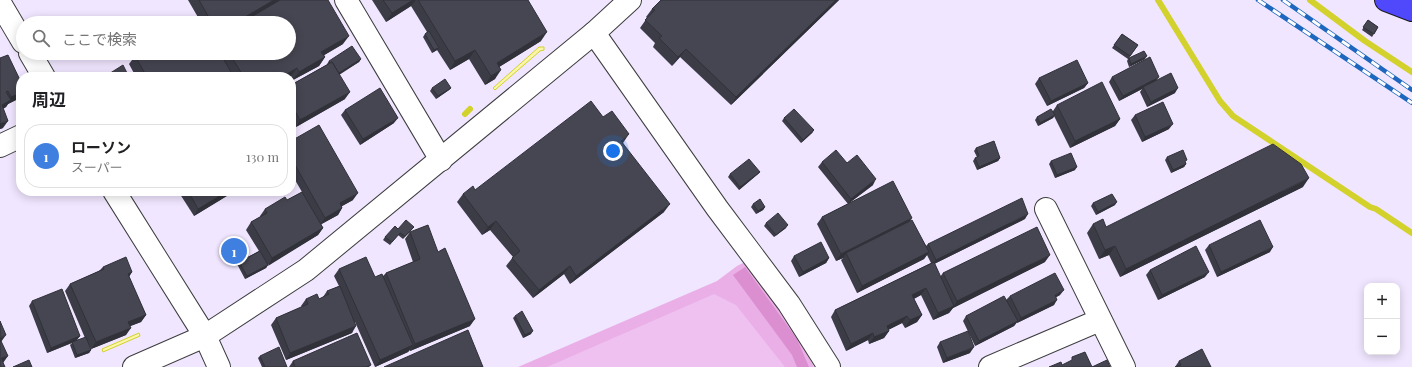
<!DOCTYPE html>
<html lang="ja">
<head>
<meta charset="utf-8">
<style>
	body { margin:0; font-family:"Playfair Display","Noto Sans JP",serif; background:#f2f2f2; color:#202124 }
	.controls { position:absolute; right:12px; bottom:12px; display:grid; overflow:hidden; border-radius:8px; box-shadow:0 2px 10px #0003 }
	.controls button { width:36px; height:36px; display:grid; place-items:center; padding:0; border:0; border-bottom:1px solid #e0e0e0; background:#fff; color:#202124; font:20px sans-serif }
	.you { position:absolute; left:613px; top:151px; width:14px; height:14px; margin:-10px; border:3px solid #fff; border-radius:50%; background:#1a73e8; box-shadow:0 0 0 6px #1a73e833 }
	.badge { display:grid; place-items:center; width:26px; height:26px; border-radius:50%; background:#1d67be; color:#fff; font-size:13px; font-weight:700 }
	.pin { position:absolute; translate:-50% -50%; border:2px solid #fff; box-shadow:0 1px 4px #0006 }
	.list { margin:0; padding:0; list-style:none }
	h2 { display:flex; justify-content:space-between; align-items:center; height:52px; margin:0; padding:0 16px; font-size:17px }
	h2 small { font-size:13px; font-weight:400; color:#757577 }
	.list li { display:grid; grid-template-columns:26px 1fr auto; gap:12px; align-items:center; box-sizing:border-box; height:64px; margin:0 8px 8px; padding:0 8px; border:1px solid #e0e0e0; border-radius:16px }
	.list b { display:block; font-size:15px; white-space:nowrap }
	.list p { margin:0; font-size:13px; white-space:nowrap; color:#757577 }
	.list em { font-size:13px; font-style:normal; color:#757577 }
	.icon { flex:none; width:22px; height:22px; fill:none; stroke:currentColor; stroke-width:2; stroke-linecap:round; stroke-linejoin:round }
	.map { position:relative; flex:none; width:1412px; height:367px; overflow:hidden }
	.search { position:absolute; background:#fff; box-shadow:0 2px 10px #0003; left:16px; top:16px; width:280px; height:44px; display:flex; align-items:center; gap:10px; box-sizing:border-box; padding:0 14px; border-radius:22px; color:#757577; font-size:15px }
	.panel { position:absolute; background:#fff; box-shadow:0 2px 10px #0003; left:16px; top:72px; width:280px; height:124px; border-radius:16px }
	.map>svg:first-child { display:block }
	.green { fill:#eaafe6 }
	.forest { fill:#db8ed0 }
	.pitch { fill:#eec1f1 }
	.water { fill:#f9f6a8; stroke:#d3d12c }
	.lines { fill:none; stroke-linecap:round; stroke-linejoin:round }
	.stream { stroke:#d3d12c; stroke-width:6 }
	.minor-casing { stroke:#3d3d3d; stroke-width:24 }
	.highway-casing { stroke:#1b1b1b; stroke-width:24 }
	.minor { stroke:#fff; stroke-width:22 }
	.highway { stroke:#5048fb; stroke-width:22 }
	.rail-casing { stroke:#1d67be; stroke-width:4.5 }
	.rail { stroke:#fff; stroke-width:3; stroke-dasharray:9; stroke-linecap:butt }
	.wall { fill:#3c3c47 }
	.shaded-wall { fill:#313139 }
	.building { fill:#464652; stroke:#313139 }
</style>
</head>
<body>
<div class="map">
<svg width="1412" height="367" viewBox="0 0 1412 367">
	<rect width="100%" height="100%" fill="#f0e6ff"/>
	<polygon class="green" points="745,262 797,334 814,367 518,367 717,281 737,266"/>
	<polygon class="forest" points="745,267 797,339 809,367 797,367 792,355 733,275"/>
	<polygon class="pitch" points="714,294 736,305 785,367 547,367"/>
	<g class="water">
		<polygon points="539,47 544,47 544,50 540,51 495,90 493,88"/>
		<polygon points="139,333 140,336 103,352 102,349"/>
	</g>
	<g class="lines">
		<g class="stream">
			<polyline points="1158,0 1220,101 1233,116 1370,207 1376,209 1412,233"/>
			<polyline points="1310,0 1365,41 1412,72"/>
			<polyline points="465,114 470,109"/>
		</g>
		<g class="minor-casing">
			<g id="minor">
				<polyline points="346,0 441,160"/>
				<polyline points="0,3 23,42"/>
				<polyline points="594,33 717,208 789,304 829,367"/>
				<polyline points="30,53 44,77"/>
				<polyline points="0,146 21,136"/>
				<polyline points="114,191 205,336 219,367"/>
				<polyline points="1046,209 1124,367"/>
				<polyline points="134,367 205,336 306,270 594,33 630,0"/>
				<polyline points="990,367 1100,320"/>
			</g>
		</g>
		<g class="highway-casing">
			<polyline id="highway" points="1386,0 1412,10"/>
		</g>
		<use href="#minor" class="minor"/>
		<use href="#highway" class="highway"/>
		<g class="rail-casing">
			<g id="rail">
				<polyline points="1258,0 1412,103"/>
				<polyline points="1283,0 1412,90"/>
			</g>
		</g>
		<use href="#rail" class="rail"/>
	</g>
	<g class="wall">
		<polygon points="188,0 328,0 343,44 324,55 325,57 319,66 293,80 291,76 290,77 136,77 129,64 135,56 140,53 289,53 289,23 192,23 199,19"/>
		<polygon points="372,0 528,0 541,41 499,67 495,79 485,85 469,59 450,70 437,50 432,53 423,37 425,34 427,32 411,6 386,22"/>
		<polygon points="661,0 839,0 731,105 680,57 672,66 653,47 655,43 640,28 647,18 646,17 652,9"/>
		<polygon points="1368,20 1378,27 1372,37 1362,30"/>
		<polygon points="1122,34 1138,45 1129,58 1145,59 1129,67 1127,61 1128,59 1112,48"/>
		<polygon points="0,58 21,82 21,97 20,98 8,104 6,107 3,109 3,128 0,129"/>
		<polygon points="361,59 359,62 339,74 345,99 296,127 291,119 291,85 328,64 327,64 329,61"/>
		<polygon points="1112,77 1157,80 1175,93 1147,107 1140,92 1142,89 1119,101 1109,82"/>
		<polygon points="1039,78 1088,83 1084,88 1047,106 1035,84"/>
		<polygon points="432,88 451,88 449,90 436,99 430,91"/>
		<polygon points="1057,105 1120,119 1115,126 1070,148 1054,116 1053,118 1038,126 1035,120 1037,117 1053,111"/>
		<polygon points="345,110 394,123 360,145 341,115"/>
		<polygon points="1135,115 1169,129 1142,142 1131,120"/>
		<polygon points="784,118 814,130 812,133 801,143 782,121"/>
		<polygon points="291,141 353,200 342,206 342,208 338,215 321,224 323,228 318,235 268,265 266,268 245,279 237,264 239,262 259,251 246,230 251,222 260,217 260,216 265,209 287,200 302,192 291,173"/>
		<polygon points="623,143 664,212 570,284 564,274 533,298 506,266 513,257 490,230 482,235 457,202 463,194"/>
		<polygon points="976,148 1000,158 998,161 977,170 973,161 975,158 977,157 974,151"/>
		<polygon points="1167,157 1185,162 1186,164 1184,167 1171,173 1165,160"/>
		<polygon points="1051,161 1075,170 1055,178 1049,164"/>
		<polygon points="822,162 847,163 873,185 848,204 910,220 926,246 928,244 1025,219 934,264 940,277 943,273 1045,262 953,308 949,313 933,320 921,295 914,299 922,315 917,322 905,328 902,323 888,330 889,331 884,338 869,344 868,340 846,351 831,317 835,310 931,263 927,255 924,259 857,293 841,260 843,258 836,261 817,224 822,217 848,204 818,167"/>
		<polygon points="760,172 758,174 739,190 728,177 730,174"/>
		<polygon points="1303,187 1120,277 1109,255 1099,259 1087,233 1093,224 1106,227"/>
		<polygon points="178,191 235,191 194,216"/>
		<polygon points="1093,203 1115,205 1096,215 1091,206"/>
		<polygon points="753,204 765,207 763,210 756,214 751,207"/>
		<polygon points="766,223 786,228 774,237 764,226"/>
		<polygon points="414,227 410,232 438,252 470,326 410,351 410,350 408,352 375,367 355,322 352,333 286,360 271,325 276,318 302,307 301,306 306,299 319,299 323,297 327,291 339,286 334,276 339,269 375,277 383,276 386,273 413,262 405,239 410,232 403,239 398,235 390,245 383,240 385,237 398,229"/>
		<polygon points="1209,245 1270,252 1217,277 1205,250"/>
		<polygon points="794,256 829,258 826,263 799,277 791,261"/>
		<polygon points="103,267 132,272 129,277 146,315 141,322 130,326 126,335 91,349 88,343 91,350 89,353 75,358 70,345 72,343 47,353 29,306 32,301 80,336 76,341 85,338 65,291 70,284 99,271"/>
		<polygon points="1150,270 1205,277 1158,300 1146,275"/>
		<polygon points="1060,295 1056,297 1054,305 1017,323 1017,322 1014,326 975,346 963,321 966,316 1006,300 1010,296"/>
		<polygon points="515,316 531,334 523,338 513,318"/>
		<polygon points="940,342 970,353 943,363 937,347"/>
		<polygon points="260,356 287,367 262,367 258,358"/>
		<polygon points="293,361 371,365 369,367 289,367"/>
		<polygon points="1179,361 1211,367 1175,367"/>
	</g>
	<g class="shaded-wall">
		<polygon points="274,0 283,0 243,23 235,23"/>
		<polygon points="413,0 416,0 411,6 386,22 392,13"/>
		<polygon points="836,0 839,0 731,105 736,97"/>
		<polygon points="547,32 541,41 491,72 497,63"/>
		<polygon points="349,36 343,44 316,60 321,52"/>
		<polygon points="439,48 437,50 432,53 434,50"/>
		<polygon points="686,49 680,57 672,66 678,57"/>
		<polygon points="475,50 469,59 450,70 455,61"/>
		<polygon points="1147,56 1145,59 1129,67 1131,64"/>
		<polygon points="325,57 319,66 293,80 299,72"/>
		<polygon points="361,59 359,62 336,77 337,74"/>
		<polygon points="297,68 290,77 282,77"/>
		<polygon points="501,70 495,79 485,85 491,76"/>
		<polygon points="1159,77 1155,82 1143,87 1142,89 1119,101 1123,96"/>
		<polygon points="1088,83 1084,88 1047,106 1051,101"/>
		<polygon points="451,88 449,90 436,99 438,96"/>
		<polygon points="1178,88 1175,93 1147,107 1151,102"/>
		<polygon points="350,92 345,99 296,127 300,120"/>
		<polygon points="21,93 21,97 20,98 8,104 6,107 0,110 2,105 9,101 11,97"/>
		<polygon points="1055,115 1053,118 1038,126 1040,123"/>
		<polygon points="398,118 394,123 360,145 363,139"/>
		<polygon points="1120,119 1115,126 1070,148 1075,141"/>
		<polygon points="8,121 3,128 0,129 0,124"/>
		<polygon points="1173,124 1169,129 1142,142 1145,137"/>
		<polygon points="814,130 812,133 801,143 803,140"/>
		<polygon points="629,134 623,143 615,149 621,141"/>
		<polygon points="1000,158 998,161 977,170 979,167"/>
		<polygon points="1186,164 1184,167 1171,173 1173,170"/>
		<polygon points="1077,167 1075,170 1055,178 1057,175"/>
		<polygon points="760,172 758,174 739,190 740,187"/>
		<polygon points="1309,178 1303,187 1120,277 1126,269"/>
		<polygon points="876,179 873,185 848,204 851,199"/>
		<polygon points="228,191 235,191 194,216 198,209"/>
		<polygon points="358,193 353,200 335,210 340,203"/>
		<polygon points="1117,202 1115,205 1096,215 1098,212"/>
		<polygon points="670,204 664,212 570,284 576,276"/>
		<polygon points="765,207 763,210 756,214 758,211"/>
		<polygon points="342,208 338,215 320,225 325,218"/>
		<polygon points="1028,214 1025,219 932,265 936,260"/>
		<polygon points="912,218 907,225 846,253 843,258 836,261 841,254"/>
		<polygon points="496,221 490,230 482,235 488,227"/>
		<polygon points="788,225 786,228 774,237 776,235"/>
		<polygon points="323,228 318,235 268,266 272,258"/>
		<polygon points="1115,246 1109,255 1099,259 1105,250"/>
		<polygon points="1273,247 1270,252 1217,277 1221,272"/>
		<polygon points="929,252 924,259 857,293 862,286"/>
		<polygon points="1050,255 1045,262 953,308 949,313 933,320 938,313 954,306 957,301"/>
		<polygon points="829,258 826,263 799,277 803,272"/>
		<polygon points="268,265 266,268 245,279 247,276"/>
		<polygon points="570,266 564,274 533,298 539,290"/>
		<polygon points="132,272 127,279 128,274"/>
		<polygon points="1209,272 1205,277 1158,300 1162,295"/>
		<polygon points="926,288 921,295 907,302 912,295"/>
		<polygon points="1064,290 1060,295 1051,300 1055,295"/>
		<polygon points="1057,300 1054,305 1017,323 1021,318"/>
		<polygon points="146,315 141,322 123,329 128,322"/>
		<polygon points="922,315 917,322 905,328 910,320"/>
		<polygon points="907,316 902,323 882,333 887,326"/>
		<polygon points="475,319 470,326 410,351 415,344"/>
		<polygon points="1018,321 1014,326 975,346 979,341"/>
		<polygon points="356,326 352,333 286,360 290,353"/>
		<polygon points="131,328 126,335 91,349 96,342"/>
		<polygon points="533,331 531,334 523,338 525,335"/>
		<polygon points="889,331 884,338 869,344 874,337"/>
		<polygon points="873,333 868,340 846,351 851,344"/>
		<polygon points="6,335 1,342 0,342 0,338"/>
		<polygon points="80,336 76,341 47,353 51,348"/>
		<polygon points="413,345 408,352 375,367 380,360"/>
		<polygon points="974,347 970,353 943,363 947,358"/>
		<polygon points="91,350 89,353 75,358 77,355"/>
		<polygon points="8,356 3,363 1,358"/>
	</g>
	<g class="building">
		<polygon points="199,0 274,0 235,23 212,23"/>
		<polygon points="280,0 328,0 349,36 321,52 325,57 299,72 297,68 282,77 244,77 229,53 289,53 289,23 241,23"/>
		<polygon points="383,0 413,0 392,13"/>
		<polygon points="418,0 528,0 547,32 497,63 501,70 491,76 475,50 455,61"/>
		<polygon points="661,0 836,0 736,97 686,49 678,57 659,38 662,36 645,20 655,10 652,9"/>
		<polygon points="200,18 203,23 192,23"/>
		<polygon points="1368,20 1378,27 1374,34 1363,27"/>
		<polygon points="429,31 439,48 434,50 425,34"/>
		<polygon points="1122,34 1138,45 1130,56 1114,45"/>
		<polygon points="352,46 361,59 339,73 332,62 330,63 329,61"/>
		<polygon points="1144,51 1147,56 1131,64 1129,58"/>
		<polygon points="140,53 220,53 234,77 147,77 135,56"/>
		<polygon points="8,55 21,82 21,93 11,97 8,91 6,92 11,100 2,105 8,121 0,124 0,58"/>
		<polygon points="1150,57 1159,77 1123,96 1112,77"/>
		<polygon points="1077,60 1088,83 1051,101 1039,78"/>
		<polygon points="332,62 350,92 300,120 291,104 291,85"/>
		<polygon points="123,65 128,75 125,76 126,77 104,77"/>
		<polygon points="1171,73 1178,88 1151,102 1143,87"/>
		<polygon points="445,79 451,88 438,96 432,88"/>
		<polygon points="1102,82 1120,119 1075,141 1057,105"/>
		<polygon points="380,88 398,118 363,139 345,110"/>
		<polygon points="591,101 603,117 612,111 629,134 621,141 670,204 576,276 570,266 539,290 512,258 520,251 496,221 488,227 463,194 473,186 475,190"/>
		<polygon points="1163,102 1173,124 1145,137 1135,115"/>
		<polygon points="794,109 814,130 803,140 784,118"/>
		<polygon points="1051,109 1055,115 1040,123 1037,117"/>
		<polygon points="319,125 358,193 340,203 342,208 325,218 291,158 291,141"/>
		<polygon points="994,141 1000,158 979,167 975,158 979,156 976,148"/>
		<polygon points="1273,144 1301,164 1309,178 1126,269 1115,246 1105,250 1093,224 1103,219 1106,227"/>
		<polygon points="836,150 847,163 857,155 876,179 851,199 822,162"/>
		<polygon points="1183,150 1187,160 1185,161 1186,164 1173,170 1167,157"/>
		<polygon points="1071,153 1077,167 1057,175 1051,161"/>
		<polygon points="749,159 760,172 740,187 730,174"/>
		<polygon points="893,181 912,218 841,254 822,217"/>
		<polygon points="188,191 228,191 198,209"/>
		<polygon points="302,192 323,228 272,258 251,222 267,213 265,209 285,197 287,200"/>
		<polygon points="1112,194 1117,202 1098,212 1093,203"/>
		<polygon points="1022,198 1028,214 936,260 928,244"/>
		<polygon points="760,199 765,207 758,211 753,204"/>
		<polygon points="778,213 788,225 776,235 766,223"/>
		<polygon points="406,220 414,227 405,236 400,233 392,242 385,237 395,226 398,229"/>
		<polygon points="912,220 929,252 862,286 846,253"/>
		<polygon points="1260,220 1273,247 1221,272 1209,245"/>
		<polygon points="428,225 438,252 445,248 475,319 415,344 386,273 420,259 410,232"/>
		<polygon points="1037,227 1050,255 957,301 943,273"/>
		<polygon points="821,242 829,258 803,272 794,256"/>
		<polygon points="1196,246 1209,272 1162,295 1150,270"/>
		<polygon points="260,251 268,265 247,276 239,262"/>
		<polygon points="126,257 132,272 128,274 146,315 128,322 131,328 96,342 70,284 104,269 103,267"/>
		<polygon points="366,257 375,277 382,274 413,345 380,360 339,269"/>
		<polygon points="934,262 954,306 938,313 926,288 912,295 922,315 910,320 907,316 887,326 889,331 874,337 873,333 851,344 835,310"/>
		<polygon points="1055,273 1064,290 1055,295 1057,300 1021,318 1010,296"/>
		<polygon points="340,286 356,326 290,353 276,318 308,304 306,299 317,294 319,299 329,294 327,291"/>
		<polygon points="62,289 80,336 51,348 32,301"/>
		<polygon points="1004,296 1018,321 979,341 966,316"/>
		<polygon points="522,311 533,331 525,335 515,316"/>
		<polygon points="0,321 6,335 0,338"/>
		<polygon points="468,330 483,367 384,367"/>
		<polygon points="968,331 974,347 947,358 940,342"/>
		<polygon points="357,333 371,365 366,367 295,367 293,361"/>
		<polygon points="86,337 91,350 77,355 72,342"/>
		<polygon points="1,341 8,356 1,358 5,367 0,367 0,342"/>
		<polygon points="279,347 287,367 265,367 260,356"/>
		<polygon points="1202,349 1211,367 1175,367 1181,365 1179,361"/>
		<polygon points="1085,352 1092,367 1049,367 1061,362 1062,365 1072,360 1072,357"/>
		<polygon points="29,360 32,367 13,367"/>
		<polygon points="1107,360 1110,367 1092,367"/>
	</g>
</svg>
<div class="controls">
<button>+</button>
<button>−</button>
</div>
<div class="you"></div>
<div class="pin badge" style="left:234px;top:251px;background:#3f7fe0">1</div>
<div class="search"><svg class="icon" aria-label="search" viewBox="0 0 24 24"><circle cx="10" cy="10" r="6"/><path d="M15 15l6 6"/></svg>ここで検索</div>
<section class="panel">
<h2>周辺<small></small></h2>
<ul class="list">
<li><span class="badge" style="background:#3f7fe0">1</span><div><b>ローソン</b><p>スーパー</p></div><em>130 m</em></li>
</ul>
</section>
</div>
</body>
</html>
